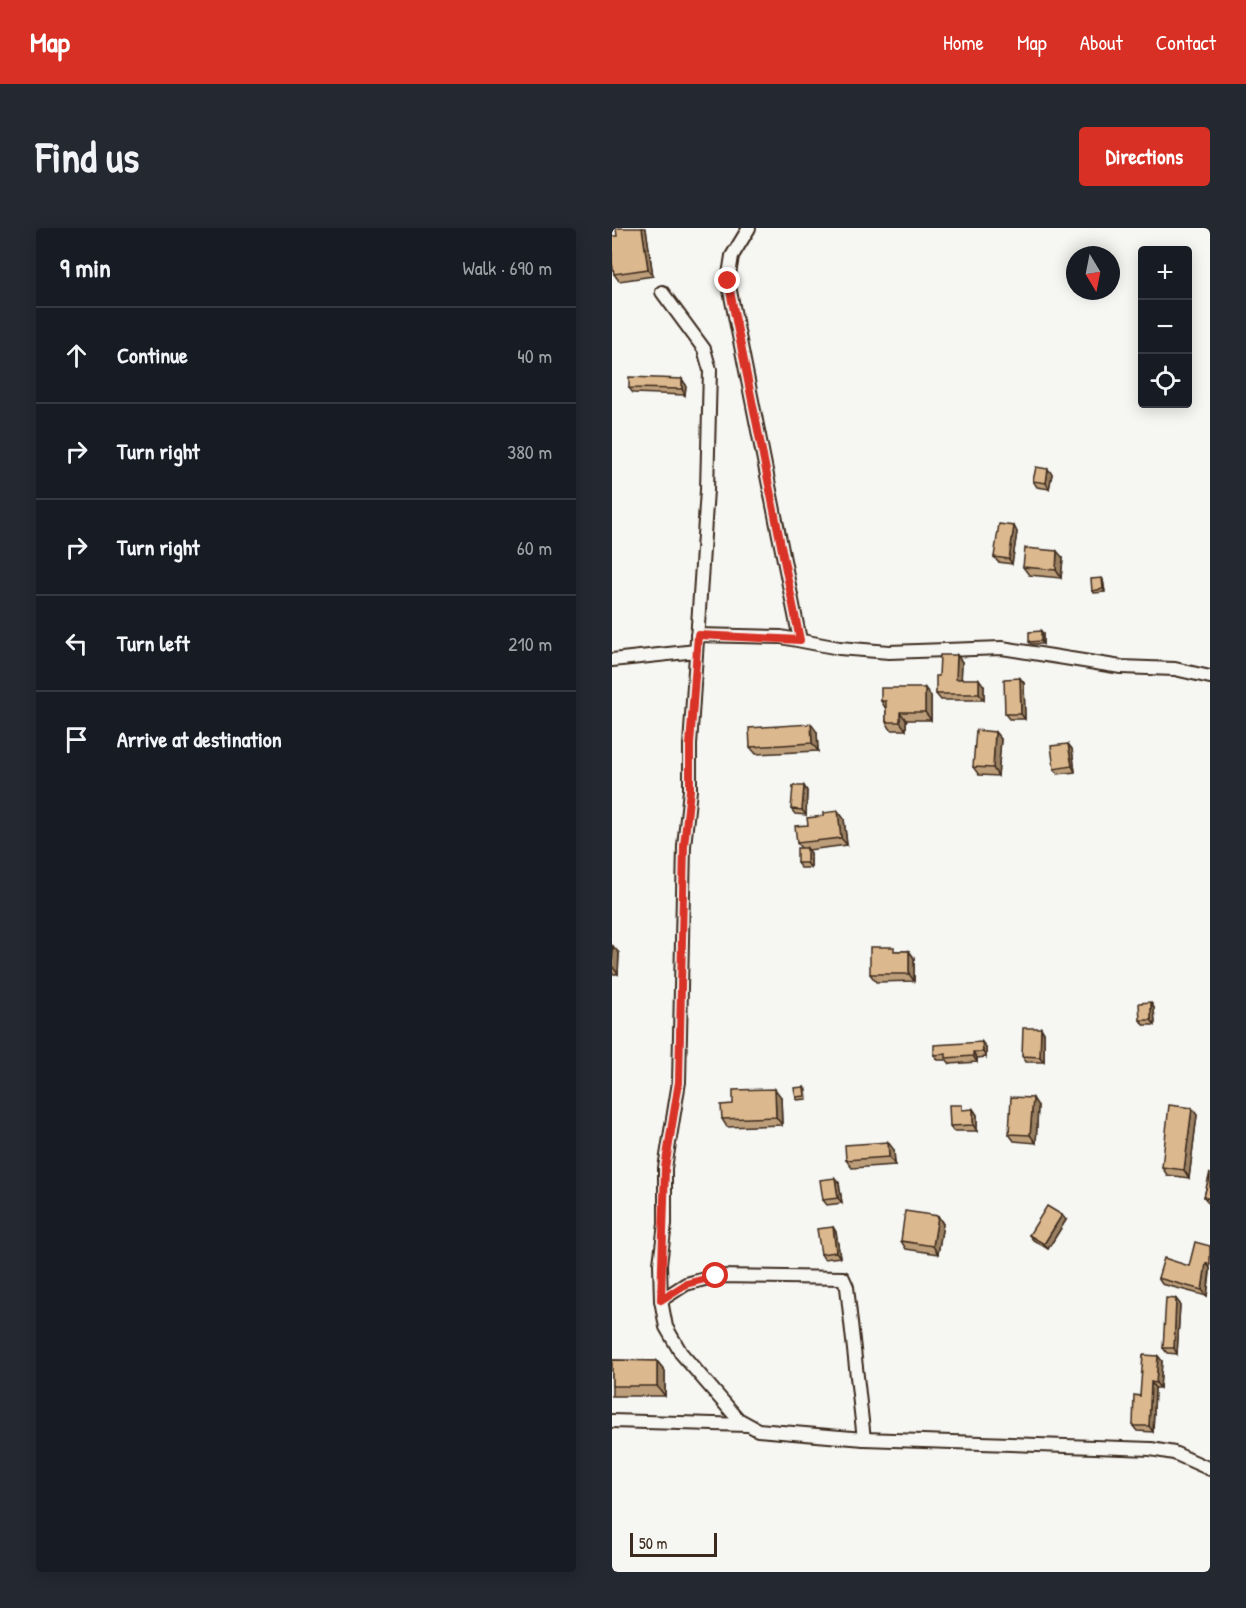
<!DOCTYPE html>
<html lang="en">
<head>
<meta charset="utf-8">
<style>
	body { margin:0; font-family:"Patrick Hand",sans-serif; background:#242831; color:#f1f3f6 }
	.controls { position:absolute; right:18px; top:18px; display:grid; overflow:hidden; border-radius:6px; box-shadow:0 3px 15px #0003 }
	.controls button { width:54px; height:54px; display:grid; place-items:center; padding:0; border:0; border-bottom:2px solid #363941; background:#171b24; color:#f1f3f6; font:30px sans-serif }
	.compass { position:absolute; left:454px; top:18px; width:54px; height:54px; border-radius:50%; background:#171b24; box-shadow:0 3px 15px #0003; rotate:170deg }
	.scale { position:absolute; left:18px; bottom:15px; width:87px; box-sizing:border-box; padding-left:6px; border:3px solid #3b2a1e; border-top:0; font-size:16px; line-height:21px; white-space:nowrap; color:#3b2a1e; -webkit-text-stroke:4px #f6f6f2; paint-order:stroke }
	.stop { position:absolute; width:18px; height:18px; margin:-14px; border:4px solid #d93025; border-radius:50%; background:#fff }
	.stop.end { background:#d93025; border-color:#fff; box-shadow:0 2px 6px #0008 }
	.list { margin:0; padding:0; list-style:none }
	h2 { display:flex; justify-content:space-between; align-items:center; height:78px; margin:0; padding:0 24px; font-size:26px }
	h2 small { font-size:20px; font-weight:400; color:#9ea1a6 }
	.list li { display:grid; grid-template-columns:39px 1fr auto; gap:18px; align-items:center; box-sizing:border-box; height:96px; padding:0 24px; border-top:2px solid #363941 }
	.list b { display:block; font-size:22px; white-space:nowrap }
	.list em { font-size:20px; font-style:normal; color:#9ea1a6 }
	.icon { flex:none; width:33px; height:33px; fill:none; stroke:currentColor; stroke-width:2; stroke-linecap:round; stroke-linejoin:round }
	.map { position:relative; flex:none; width:598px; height:1344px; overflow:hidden; border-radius:6px }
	header { display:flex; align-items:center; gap:36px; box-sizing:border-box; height:84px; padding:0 30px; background:#d93025; color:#fff }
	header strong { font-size:28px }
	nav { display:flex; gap:33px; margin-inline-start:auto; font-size:21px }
	.intro { display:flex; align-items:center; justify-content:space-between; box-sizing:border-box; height:144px; padding:0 36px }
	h1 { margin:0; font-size:42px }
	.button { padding:15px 27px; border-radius:6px; background:#d93025; color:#fff; font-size:21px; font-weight:700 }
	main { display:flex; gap:36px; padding:0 36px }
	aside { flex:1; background:#171b24; border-radius:6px; box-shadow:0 3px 15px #0003 }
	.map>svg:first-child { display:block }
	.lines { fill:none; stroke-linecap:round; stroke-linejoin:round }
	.street-casing { stroke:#3b2a1e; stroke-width:16 }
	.street { stroke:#f6f6f2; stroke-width:12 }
	.wall { fill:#bd9e7a; stroke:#3b2a1e; stroke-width:1.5 }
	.shaded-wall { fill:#9a8163; stroke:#3b2a1e; stroke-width:1.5 }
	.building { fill:#dcb88e; stroke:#3b2a1e; stroke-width:1.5 }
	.route { stroke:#d93025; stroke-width:8 }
</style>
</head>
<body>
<header>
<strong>Map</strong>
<nav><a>Home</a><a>Map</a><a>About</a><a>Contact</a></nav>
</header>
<div class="intro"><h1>Find us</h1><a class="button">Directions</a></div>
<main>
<aside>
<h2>9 min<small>Walk · 690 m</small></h2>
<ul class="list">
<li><svg class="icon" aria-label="ahead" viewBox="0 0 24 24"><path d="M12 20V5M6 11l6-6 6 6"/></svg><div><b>Continue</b></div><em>40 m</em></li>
<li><svg class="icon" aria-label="right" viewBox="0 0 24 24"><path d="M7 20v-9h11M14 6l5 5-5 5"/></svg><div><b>Turn right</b></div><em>380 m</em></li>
<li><svg class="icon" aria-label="right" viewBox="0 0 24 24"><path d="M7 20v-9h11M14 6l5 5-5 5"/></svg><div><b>Turn right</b></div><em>60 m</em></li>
<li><svg class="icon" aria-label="left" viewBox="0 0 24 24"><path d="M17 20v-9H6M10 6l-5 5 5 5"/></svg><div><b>Turn left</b></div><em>210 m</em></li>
<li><svg class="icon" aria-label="arrive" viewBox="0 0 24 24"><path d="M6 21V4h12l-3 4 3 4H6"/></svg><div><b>Arrive at destination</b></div></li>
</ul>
</aside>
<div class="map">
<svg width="598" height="1344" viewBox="0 0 598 1344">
	<rect width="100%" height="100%" fill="#f6f6f2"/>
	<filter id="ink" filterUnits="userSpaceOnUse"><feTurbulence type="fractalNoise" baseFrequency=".0167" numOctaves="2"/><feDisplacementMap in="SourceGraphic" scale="12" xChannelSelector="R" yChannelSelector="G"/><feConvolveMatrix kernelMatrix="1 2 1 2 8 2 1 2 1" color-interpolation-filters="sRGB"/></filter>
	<g filter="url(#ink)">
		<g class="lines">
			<g class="street-casing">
				<g id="street">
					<polyline points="137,0 120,28 116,53 188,412"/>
					<polyline points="50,64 92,121 98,142 95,262 78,517 78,562 72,618 67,854 53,940 53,996 48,1036 49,1072 54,1099 69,1125 126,1191 146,1202 252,1211 539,1221 562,1225 598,1241"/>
					<polyline points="85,407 169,409 227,420 277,424 390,420 509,439 563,441 598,449"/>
					<polyline points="0,432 84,423"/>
					<polyline points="49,1072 74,1056 104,1048 231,1050 235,1059 252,1211"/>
					<polyline points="0,1193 135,1197"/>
				</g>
			</g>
			<use href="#street" class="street"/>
		</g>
		<g class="wall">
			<polygon points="34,1 41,48 7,53 2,46 5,8"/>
			<polygon points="74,157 73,167 21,165 17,160"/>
			<polygon points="440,246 437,261 425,259 421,253"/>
			<polygon points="402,298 405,304 400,336 386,334 382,329"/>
			<polygon points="451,330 449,350 417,347 411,339"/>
			<polygon points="491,352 493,364 482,365 480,363"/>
			<polygon points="429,403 431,406 431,416 419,416 417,414"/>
			<polygon points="345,427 350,434 349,451 372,458 372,472 329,472 324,466 327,448"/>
			<polygon points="408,450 412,455 413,491 397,491 393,486"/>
			<polygon points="319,468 319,492 294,492 294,502 279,502 274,494 274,481 269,473"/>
			<polygon points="205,504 206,523 144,526 138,519"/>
			<polygon points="383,504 389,511 386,548 367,547 361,539"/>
			<polygon points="456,516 460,521 463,544 446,546 442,541"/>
			<polygon points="192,558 195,563 194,587 183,586 179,581"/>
			<polygon points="226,583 232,591 235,617 196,622 199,625 199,640 189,640 185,635 189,620 185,615 196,597 212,588"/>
			<polygon points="0,718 7,725 6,746 0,746"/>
			<polygon points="284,723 297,723 302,730 302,753 264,754 258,746"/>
			<polygon points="542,780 543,797 531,797 528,792"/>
			<polygon points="429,800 432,805 432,834 414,834 410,828"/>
			<polygon points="374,819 374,829 365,830 365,834 338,836 335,832 326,832 322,827"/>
			<polygon points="192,859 194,861 195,871 185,872 184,869"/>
			<polygon points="169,869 170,897 115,899 110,891 121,876"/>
			<polygon points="426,878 424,915 402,913 397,906"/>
			<polygon points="361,881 365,887 365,903 341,903 338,898"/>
			<polygon points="585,887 577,950 555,947 550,939"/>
			<polygon points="282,922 283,937 240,940 234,932"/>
			<polygon points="598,945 598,977 592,969"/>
			<polygon points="227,955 230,975 215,977 211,972"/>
			<polygon points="326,988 331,996 326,1026 294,1021 289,1013"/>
			<polygon points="454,992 436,1021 421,1012 417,1007"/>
			<polygon points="221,999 224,1004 228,1029 212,1031 209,1026"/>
			<polygon points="598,1018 598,1046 595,1068 550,1056 546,1050 577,1038"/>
			<polygon points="564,1071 568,1076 565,1126 555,1125 551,1120"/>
			<polygon points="546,1128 550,1133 548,1160 543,1160 541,1204 525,1203 521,1198 528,1168"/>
			<polygon points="0,1132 45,1133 53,1143 53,1168 0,1168"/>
		</g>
		<g class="shaded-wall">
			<polygon points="30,0 33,0 34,1 41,48 36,41"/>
			<polygon points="70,151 74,157 73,167 70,161"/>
			<polygon points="436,241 440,246 437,261 434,255"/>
			<polygon points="402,298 405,304 400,336 397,331"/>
			<polygon points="445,323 451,330 449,350 444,342"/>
			<polygon points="490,350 491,352 493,364 491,361"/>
			<polygon points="429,403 431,406 431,416 429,413"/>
			<polygon points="345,427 350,434 349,458 344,451"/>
			<polygon points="408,450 412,455 413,491 409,486"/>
			<polygon points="367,451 372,458 372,472 367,466"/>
			<polygon points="313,460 319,468 319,492 313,484"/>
			<polygon points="288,484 294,492 294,502 288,494"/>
			<polygon points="199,496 205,504 206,523 200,515"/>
			<polygon points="383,504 389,511 386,548 381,540"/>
			<polygon points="456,516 460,521 463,544 460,538"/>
			<polygon points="192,558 195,563 194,587 190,582"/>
			<polygon points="226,583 232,591 235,617 229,610"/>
			<polygon points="195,620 199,625 199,640 195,635"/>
			<polygon points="1,718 7,725 6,746 0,738"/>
			<polygon points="297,723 302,730 302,753 297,746"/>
			<polygon points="539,774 542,780 543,797 539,792"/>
			<polygon points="429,800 432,805 432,834 428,829"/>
			<polygon points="370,814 374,819 374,829 371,824"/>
			<polygon points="361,824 365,830 365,834 361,828"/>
			<polygon points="163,861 169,869 170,897 164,889"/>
			<polygon points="421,870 426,878 424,915 418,907"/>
			<polygon points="580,880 585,887 577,950 572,942"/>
			<polygon points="361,881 365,887 365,903 361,897"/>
			<polygon points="276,914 282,922 283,937 277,929"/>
			<polygon points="223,950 227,955 230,975 226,970"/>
			<polygon points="450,987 454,992 436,1021 432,1016"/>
			<polygon points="326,988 331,996 326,1026 321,1018"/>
			<polygon points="221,999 224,1004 228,1029 224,1024"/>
			<polygon points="594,1035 598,1040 595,1068 590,1062"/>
			<polygon points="564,1071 568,1076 565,1126 562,1120"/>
			<polygon points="546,1128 550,1133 548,1160 544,1155"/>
			<polygon points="45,1133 53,1143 53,1168 45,1158"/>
			<polygon points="539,1154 543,1160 541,1204 537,1198"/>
		</g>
		<g class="building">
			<polygon points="4,0 30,0 36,41 2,46 0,34 0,8 5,8"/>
			<polygon points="17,149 70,151 70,161 17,160"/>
			<polygon points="424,239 436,241 434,255 421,253"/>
			<polygon points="387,296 402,298 397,331 382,329"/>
			<polygon points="413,320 445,323 444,342 411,339"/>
			<polygon points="490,350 491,361 480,363 479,351"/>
			<polygon points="429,403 429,413 417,414 417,404"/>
			<polygon points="328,427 345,427 344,451 367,451 367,466 324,466 324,448 327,448"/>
			<polygon points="408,450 409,486 393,486 392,451"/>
			<polygon points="269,460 313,460 313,484 288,484 288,494 274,494 274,473 269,473"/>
			<polygon points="199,496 200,515 138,519 137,500"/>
			<polygon points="364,502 383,504 381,540 361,539"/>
			<polygon points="456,516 460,538 442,541 439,518"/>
			<polygon points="181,558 192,558 190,582 179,581"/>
			<polygon points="226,583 229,610 185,615 183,598 196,597 195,590 212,588 211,585"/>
			<rect x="185" y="620" width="10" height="15"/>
			<polygon points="0,718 1,718 0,738"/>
			<polygon points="258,719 282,719 282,723 297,723 297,746 258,746"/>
			<polygon points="539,774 539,792 528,792 527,775"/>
			<polygon points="411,800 429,800 428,829 410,828"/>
			<polygon points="370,814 371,824 361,824 361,828 334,830 334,826 322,827 322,817"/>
			<polygon points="192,859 193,868 184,869 182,860"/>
			<polygon points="163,861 164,889 110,891 109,877 121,876 121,862"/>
			<polygon points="399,869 421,870 418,907 397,906"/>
			<polygon points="337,877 350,877 350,882 361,881 361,897 338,898"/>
			<polygon points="557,877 580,880 572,942 550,939"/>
			<polygon points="276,914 277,929 234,932 233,917"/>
			<polygon points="598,945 598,971 592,969"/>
			<polygon points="223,950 226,970 211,972 208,952"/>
			<polygon points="435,978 450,987 432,1016 417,1007"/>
			<polygon points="293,983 326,988 321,1018 289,1013"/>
			<polygon points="221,999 224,1024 209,1026 205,1001"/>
			<polygon points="583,1014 598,1018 598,1036 594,1035 590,1062 546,1050 552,1030 577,1038"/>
			<polygon points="554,1070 564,1071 562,1120 551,1120"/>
			<polygon points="531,1127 546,1128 544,1155 539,1154 537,1198 521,1198 522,1167 528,1168"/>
			<polygon points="0,1132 45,1133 45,1158 0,1158"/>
		</g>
	</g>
	<g class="lines" filter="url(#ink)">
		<polyline class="route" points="104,1048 74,1056 49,1072 53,940 67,854 72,618 78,562 78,517 86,407 188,412 116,53"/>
	</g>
</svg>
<div class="controls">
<button>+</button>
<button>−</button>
<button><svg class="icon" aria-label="locate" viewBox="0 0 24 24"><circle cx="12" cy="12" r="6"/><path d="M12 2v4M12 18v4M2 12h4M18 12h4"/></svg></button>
</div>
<svg class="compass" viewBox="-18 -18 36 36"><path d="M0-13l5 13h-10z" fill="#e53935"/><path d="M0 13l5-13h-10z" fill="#9ea1a6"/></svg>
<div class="scale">50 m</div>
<div class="stop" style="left:104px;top:1048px"></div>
<div class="stop end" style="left:116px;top:53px"></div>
</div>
</main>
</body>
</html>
